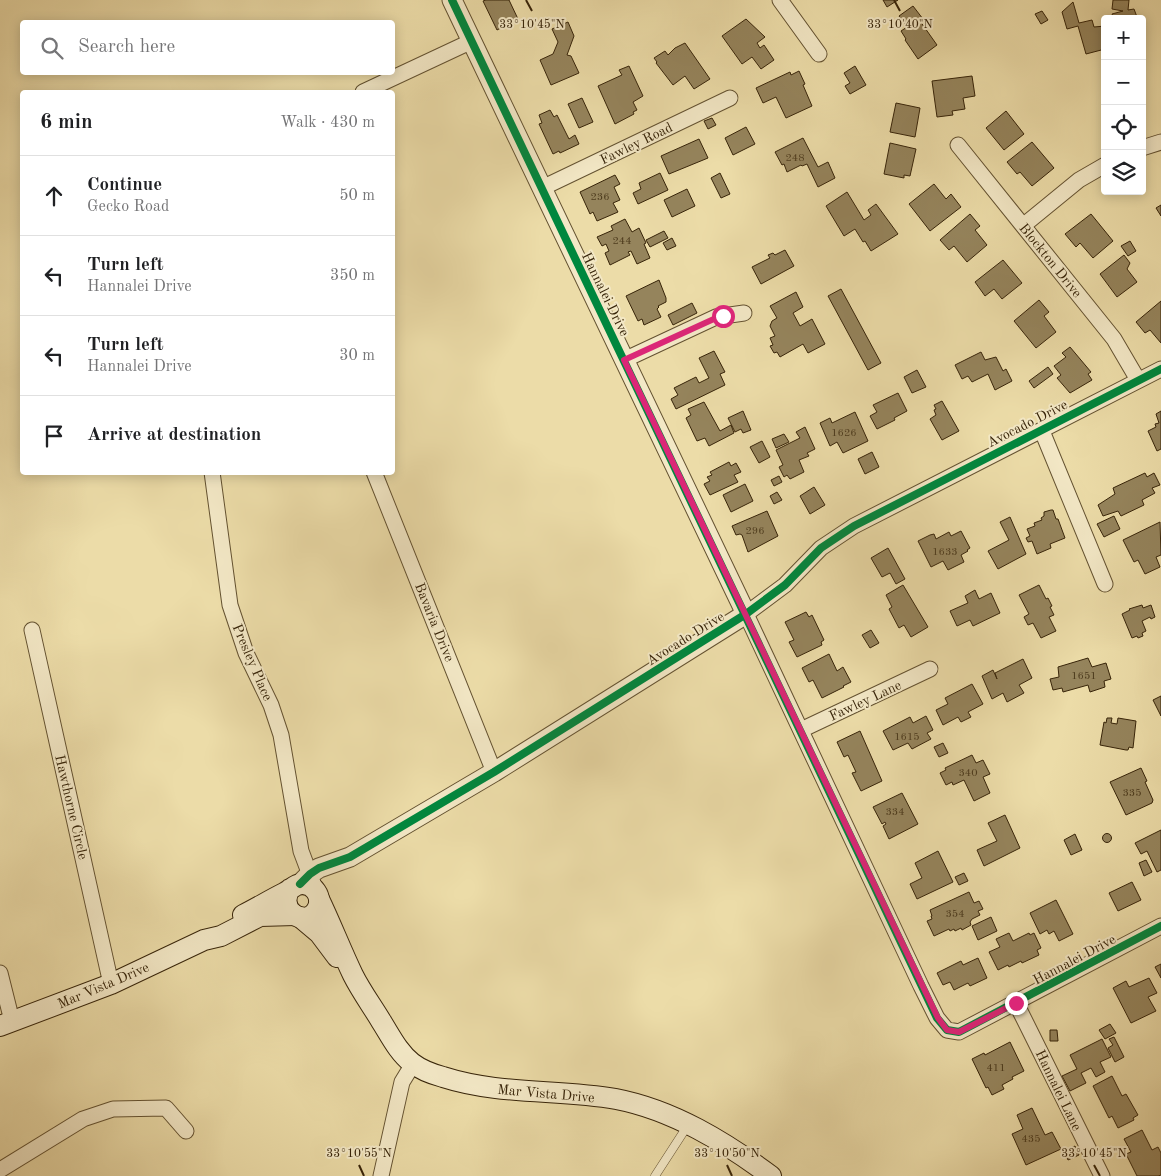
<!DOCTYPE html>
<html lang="en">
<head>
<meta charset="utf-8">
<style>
	body { margin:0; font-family:"Old Standard TT",serif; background:#f2f2f2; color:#202124 }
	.controls { position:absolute; right:15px; top:15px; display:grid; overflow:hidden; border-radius:5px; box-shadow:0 2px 12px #0003 }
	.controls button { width:45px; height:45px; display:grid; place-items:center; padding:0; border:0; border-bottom:1px solid #e0e0e0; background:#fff; color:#202124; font:25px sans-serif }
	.stop { position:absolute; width:15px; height:15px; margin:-11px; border:4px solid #db2777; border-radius:50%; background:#fff }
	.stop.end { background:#db2777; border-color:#fff; box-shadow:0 1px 5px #0008 }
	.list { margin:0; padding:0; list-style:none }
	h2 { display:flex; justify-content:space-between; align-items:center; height:65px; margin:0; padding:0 20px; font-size:21px }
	h2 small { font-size:16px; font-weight:400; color:#757577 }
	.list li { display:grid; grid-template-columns:32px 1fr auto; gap:15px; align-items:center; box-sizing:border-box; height:80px; padding:0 20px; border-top:1px solid #e0e0e0 }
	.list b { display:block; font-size:19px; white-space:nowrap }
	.list p { margin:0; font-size:16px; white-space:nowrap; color:#757577 }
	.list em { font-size:16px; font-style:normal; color:#757577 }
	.icon { flex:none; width:28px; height:28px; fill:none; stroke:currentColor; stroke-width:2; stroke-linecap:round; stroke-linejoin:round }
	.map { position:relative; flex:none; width:1161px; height:1176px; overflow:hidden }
	.search { position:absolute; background:#fff; box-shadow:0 2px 12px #0003; left:20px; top:20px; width:375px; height:55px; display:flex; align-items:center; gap:12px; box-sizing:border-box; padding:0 18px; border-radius:5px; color:#757577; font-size:19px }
	.panel { position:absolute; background:#fff; box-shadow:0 2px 12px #0003; left:20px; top:90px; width:375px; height:385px; border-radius:5px }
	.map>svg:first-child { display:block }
	.building { fill:#95845c; stroke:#372409 }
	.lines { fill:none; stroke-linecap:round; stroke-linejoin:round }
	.service-casing { stroke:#645231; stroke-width:9 }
	.minor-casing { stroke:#645231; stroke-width:17 }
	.tertiary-casing { stroke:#645231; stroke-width:21 }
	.secondary-casing { stroke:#372409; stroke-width:22 }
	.service { stroke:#f3e8c6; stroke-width:8 }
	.minor { stroke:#f3e8c6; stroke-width:15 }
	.tertiary { stroke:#f3e8c6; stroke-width:19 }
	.secondary { stroke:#f3e8c6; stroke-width:20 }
	.cycleway-casing { stroke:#f3e8c6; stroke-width:11 }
	.cycleway { stroke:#00873e; stroke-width:8 }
	.route { stroke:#db2777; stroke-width:6 }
	.ticks { fill:none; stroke:#372409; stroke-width:2 }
	.labels { text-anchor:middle; stroke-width:4; stroke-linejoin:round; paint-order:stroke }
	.number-label { font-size:11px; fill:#4e3c1e }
	.street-label { font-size:14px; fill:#372409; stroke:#f3e8c6 }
	.ticks-label { font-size:12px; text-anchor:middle; fill:#372409; stroke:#f3e8c6; stroke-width:4; stroke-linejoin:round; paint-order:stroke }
</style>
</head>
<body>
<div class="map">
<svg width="1161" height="1176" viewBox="0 0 1161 1176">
	<rect width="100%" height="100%" fill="#ecdca8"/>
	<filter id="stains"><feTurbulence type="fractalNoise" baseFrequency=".004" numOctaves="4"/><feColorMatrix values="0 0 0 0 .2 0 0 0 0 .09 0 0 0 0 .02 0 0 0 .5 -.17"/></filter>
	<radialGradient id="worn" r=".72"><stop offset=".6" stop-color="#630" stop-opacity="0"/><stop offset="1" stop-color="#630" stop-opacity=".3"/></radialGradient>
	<g class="building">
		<polygon points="486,0 509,0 518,19 497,30 483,1"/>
		<polygon points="883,0 898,0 887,7"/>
		<polygon points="1113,0 1129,0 1128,10 1134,9 1137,17 1114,19 1112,14 1123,11 1112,9"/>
		<polygon points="1073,2 1079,23 1092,20 1094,27 1105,26 1105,49 1086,54 1078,26 1067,29 1062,12"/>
		<polygon points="913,6 923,19 920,21 937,45 918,59 905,40 906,39 901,31 907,27 899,16"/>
		<polygon points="1042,11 1048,20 1041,24 1035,14"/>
		<polygon points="746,19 765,37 757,43 760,48 764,45 774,60 761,69 752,57 742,64 722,36"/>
		<polygon points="568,22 574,36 567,55 571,56 579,73 551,85 540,60 553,54 558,42 552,29"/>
		<polygon points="685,43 710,79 694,89 685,76 673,85 656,63 657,62 654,58 665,51 668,55 675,48"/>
		<polygon points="629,66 643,96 633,102 637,110 633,112 634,114 615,124 598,86 622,75 619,70"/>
		<polygon points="855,66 866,85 850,94 845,86 850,83 844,73"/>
		<polygon points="799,71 805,84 803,85 812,106 786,118 776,97 763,103 756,88 790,72 791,75"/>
		<polygon points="972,76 975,96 963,98 965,109 952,111 953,115 937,117 932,81"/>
		<polygon points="582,98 593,122 579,128 568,104"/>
		<polygon points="896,103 920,108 915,137 890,132"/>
		<polygon points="550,110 554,117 557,115 569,139 575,135 579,144 560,153 559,151 553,154 539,124 542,123 539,115"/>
		<polygon points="1006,111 1024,134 1004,150 986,128"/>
		<polygon points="712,118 716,125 708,129 704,121"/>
		<polygon points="746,127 755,144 733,155 725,138"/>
		<polygon points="803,138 818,167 828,162 835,178 818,187 807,164 802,166 801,165 787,172 784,164 782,165 775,152"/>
		<polygon points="699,139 708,158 669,174 661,156"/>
		<polygon points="1032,142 1054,168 1032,186 1020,172 1017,174 1007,162"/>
		<polygon points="890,143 916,149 910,176 904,175 904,178 884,174"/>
		<polygon points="660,173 668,190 638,204 633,193 641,189 639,183"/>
		<polygon points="720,173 730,194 721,198 711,178"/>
		<polygon points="615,175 620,184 614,187 620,200 613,203 618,212 597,221 593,212 590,214 580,192"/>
		<polygon points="934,184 946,199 951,194 961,207 930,231 909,204"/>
		<polygon points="687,189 695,206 672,217 664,200"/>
		<polygon points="847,192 864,220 871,215 868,210 876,204 898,234 871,251 865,241 863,242 855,229 844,236 826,206"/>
		<polygon points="1161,205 1161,216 1156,208"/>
		<polygon points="970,214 980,226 975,230 987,245 967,262 954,246 949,250 940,240"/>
		<polygon points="1091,214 1113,241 1093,258 1080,243 1076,247 1065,234"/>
		<polygon points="625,219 632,232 639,228 646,243 644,244 650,258 637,264 631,251 628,252 630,255 610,265 605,253 609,251 606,244 602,246 597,237 613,230 611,226"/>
		<polygon points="664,231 668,238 650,247 646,240"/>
		<polygon points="672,238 676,246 667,250 663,243"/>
		<polygon points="1130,241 1136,251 1128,256 1121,246"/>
		<polygon points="785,250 794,266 761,284 752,267 770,258 768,255 773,253 775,255"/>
		<polygon points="1124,255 1130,263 1127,269 1137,282 1117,297 1100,274"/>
		<polygon points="1003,260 1022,283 1002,299 994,289 985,296 975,282"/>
		<polygon points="659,280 666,298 666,302 658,306 659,307 657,309 661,317 644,325 642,319 638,321 626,296"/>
		<polygon points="841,289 881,363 868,370 828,296"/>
		<polygon points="796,292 803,307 793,313 800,326 812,319 825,344 808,353 803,344 780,357 777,352 774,353 770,346 773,345 770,338 775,336 770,326 772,321 777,318 770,306"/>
		<polygon points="1039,300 1049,312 1044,316 1056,332 1036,348 1014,321"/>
		<polygon points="1161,301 1161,343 1150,330 1145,333 1136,322"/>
		<polygon points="692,303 697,313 673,325 668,315"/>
		<polygon points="1070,347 1091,372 1088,374 1092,380 1070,393 1057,378 1061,375 1054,366 1066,357 1062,353"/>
		<polygon points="714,351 725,372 720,374 725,385 676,409 671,399 678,395 674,388 696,377 699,383 709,378 699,358"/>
		<polygon points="981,352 985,360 996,357 1003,371 1006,369 1012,381 995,390 988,374 972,382 968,376 962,379 955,365"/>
		<polygon points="1048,367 1053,374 1034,388 1029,381"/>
		<polygon points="917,370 926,387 912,393 904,377"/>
		<polygon points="898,393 907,411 894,418 895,420 877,429 870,416 877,412 873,405"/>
		<polygon points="942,401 959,431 942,440 930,419 936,415 934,410 936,409 934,405"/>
		<polygon points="704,402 720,431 731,425 734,433 709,446 705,438 697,441 686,418 691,415 688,409"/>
		<polygon points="743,411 751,430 743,433 741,429 735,432 728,418"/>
		<polygon points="1161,411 1161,449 1157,451 1148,431 1156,427 1155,424 1159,423 1156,414"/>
		<polygon points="855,412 868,441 843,453 837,442 830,446 820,423 830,418 832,423"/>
		<polygon points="805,427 815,449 807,453 809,456 799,460 804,472 790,479 787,475 784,477 779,467 783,465 776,450 800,438 796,432"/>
		<polygon points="784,434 789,442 776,448 772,439"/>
		<polygon points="762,441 770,457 759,463 750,447"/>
		<polygon points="872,452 879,467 865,474 858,459"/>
		<polygon points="729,462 731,466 736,463 741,472 734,475 738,482 710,495 704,484 710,481 707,477 712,475 710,472"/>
		<polygon points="1145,473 1147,477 1154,473 1160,485 1152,488 1155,493 1142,500 1144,505 1121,516 1118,511 1103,516 1098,505 1115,494 1113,488"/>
		<polygon points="779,476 782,482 774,486 771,480"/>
		<polygon points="745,484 753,501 731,512 723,495"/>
		<polygon points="814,487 825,505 810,514 800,496"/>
		<polygon points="777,492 782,500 774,504 770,496"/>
		<polygon points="1051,510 1053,510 1056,519 1058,519 1065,538 1050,544 1051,548 1037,554 1032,541 1028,542 1026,538 1030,536 1027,529 1035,526 1034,523 1042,520 1041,518 1044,516 1044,512"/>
		<polygon points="767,511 778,536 748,552 742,535 740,534 736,535 732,526"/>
		<polygon points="1114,516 1120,529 1104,537 1097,524"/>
		<polygon points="1010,517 1026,554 998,569 988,551 1009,540 1000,522"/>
		<polygon points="1160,522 1161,555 1156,557 1160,567 1145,574 1138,560 1134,562 1123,540"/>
		<polygon points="961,531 970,548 967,550 968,551 961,555 964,562 948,570 943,561 931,567 918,541 930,535 934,534 936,539 949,532 951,536"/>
		<polygon points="888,548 905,579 896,584 890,573 882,577 871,558"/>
		<polygon points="903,585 928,627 911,637 904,625 899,628 889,609 892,607 886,595"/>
		<polygon points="1039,585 1046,599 1048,598 1052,606 1050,607 1054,615 1049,617 1056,631 1041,638 1033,623 1028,625 1024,617 1029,614 1019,595"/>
		<polygon points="975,590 979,599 991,593 1000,613 973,626 970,620 957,626 950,611 968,603 965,596"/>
		<polygon points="1142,605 1143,608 1151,605 1155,617 1151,619 1150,617 1142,621 1146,631 1142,633 1143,636 1138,638 1137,636 1132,638 1122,614 1130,610 1129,609"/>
		<polygon points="806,612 809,617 812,615 824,640 821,642 822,645 797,657 789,642 794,640 785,622"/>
		<polygon points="871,630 879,643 870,648 862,635"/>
		<polygon points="829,654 837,671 843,667 851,682 843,686 844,687 822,698 813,680 809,682 802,668"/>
		<polygon points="1088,658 1092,667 1106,663 1111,679 1104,681 1105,687 1090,692 1088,685 1063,692 1062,688 1053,690 1050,679 1059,677 1058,667"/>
		<polygon points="1023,659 1032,678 1019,685 1024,693 1007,702 1003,693 992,699 982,676 993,670 997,679 995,673"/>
		<polygon points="972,684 983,704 968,712 971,717 961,722 958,717 943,725 936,710 948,704 945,698"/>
		<polygon points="1161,696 1161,716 1153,700"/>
		<polygon points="926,716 933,730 927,733 931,739 912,749 908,743 893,750 883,731 910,717 913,723"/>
		<polygon points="1107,718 1112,718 1111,723 1117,724 1118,718 1136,721 1133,748 1129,747 1128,750 1126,750 1100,745 1104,722 1106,723"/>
		<polygon points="860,731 882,781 861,791 852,773 856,772 848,755 844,757 837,742"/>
		<polygon points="943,743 948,753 939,757 934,747"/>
		<polygon points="972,755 976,763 983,760 990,774 983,777 990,793 974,801 964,780 953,785 952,782 946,785 940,773 946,770 945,768"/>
		<polygon points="1141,768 1147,781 1145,782 1153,800 1152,803 1126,815 1110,782"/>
		<polygon points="902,793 918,824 889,839 883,826 886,824 885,822 882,824 873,807"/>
		<polygon points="1005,815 1020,848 984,866 977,850 997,841 988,823"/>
		<polygon points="1161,830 1161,870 1157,872 1147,851 1141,854 1135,843"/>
		<circle cx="1107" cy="838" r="4.5"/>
		<polygon points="1075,834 1082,850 1071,855 1064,840"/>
		<polygon points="938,851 953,882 917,899 910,884 922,878 915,863"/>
		<polygon points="1146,860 1152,872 1144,876 1139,863"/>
		<polygon points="964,873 968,881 959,885 955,877"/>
		<polygon points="1132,882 1141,900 1118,911 1109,893"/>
		<polygon points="969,892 974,903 979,901 983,909 978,911 980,915 972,919 970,922 971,925 962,930 961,928 955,931 954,929 950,931 949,929 934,936 927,921 932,919 931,916 932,916 930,910"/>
		<polygon points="1056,900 1073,934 1059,941 1054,931 1049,934 1047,930 1040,934 1030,913"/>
		<polygon points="991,917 997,931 978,940 972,926"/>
		<polygon points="1009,933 1013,941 1029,933 1030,935 1034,933 1041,948 1037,950 1039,955 1022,963 1021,961 1009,967 1008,965 998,970 989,952 1000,947 996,939"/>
		<polygon points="978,958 987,978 970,986 968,983 954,990 950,982 943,985 937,973 961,961 963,965"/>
		<polygon points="1161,964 1161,978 1155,967"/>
		<polygon points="1149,978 1157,993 1148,997 1156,1011 1131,1023 1113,988 1126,981 1129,987"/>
		<polygon points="1110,1024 1116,1033 1105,1039 1099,1030"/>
		<polygon points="1050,1030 1057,1030 1058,1041 1050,1041"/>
		<polygon points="1114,1037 1124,1057 1115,1062 1108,1048 1113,1045 1109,1039"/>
		<polygon points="1102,1039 1111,1057 1100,1062 1105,1072 1096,1077 1091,1068 1081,1073 1086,1083 1070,1091 1062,1076 1077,1069 1070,1055"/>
		<polygon points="1010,1042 1024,1071 1012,1077 1013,1079 1002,1085 1004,1089 992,1095 988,1087 986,1088 972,1059 984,1053 985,1055"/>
		<polygon points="1112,1076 1122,1096 1126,1094 1138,1115 1133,1118 1134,1120 1118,1128 1112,1116 1109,1118 1093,1086"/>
		<polygon points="1032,1108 1045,1135 1052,1132 1061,1149 1026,1165 1012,1134 1023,1129 1017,1115"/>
		<polygon points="1142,1130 1152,1150 1158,1147 1161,1153 1161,1175 1158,1176 1137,1176 1126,1154 1131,1152 1124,1139"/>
		<polygon points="1075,1146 1079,1155 1068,1160 1064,1151"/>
	</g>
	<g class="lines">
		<g class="service-casing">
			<polyline id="service" points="655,1176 688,1125"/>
		</g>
		<g class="minor-casing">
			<g id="minor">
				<polyline points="780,0 819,54"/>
				<polyline points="363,92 472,41"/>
				<polyline points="958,145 1114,339 1138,380"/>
				<polyline points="1142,148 1161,142"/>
				<polyline points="542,188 730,98"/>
				<polyline points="1024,225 1079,180 1105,165"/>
				<polyline points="624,360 716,317 744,313"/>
				<polyline points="1161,369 854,526 821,548 785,585 746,614 921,986 937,1018 947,1030 959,1032 1161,926"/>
				<polyline points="1042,431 1105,584"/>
				<polyline points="212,472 230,605 246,653 271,705 281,735 301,851 313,883"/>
				<polyline points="374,472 494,772"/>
				<polyline points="32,630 111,984"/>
				<polyline points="801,730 930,669"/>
				<polyline points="0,973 12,1021"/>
				<polyline points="1016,1003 1102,1176"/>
				<polyline points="0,1170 83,1119 113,1109 166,1108 186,1131"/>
				<polyline points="381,1176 402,1082 413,1064"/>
			</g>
		</g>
		<g class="tertiary-casing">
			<polyline id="tertiary" points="300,884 310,874 319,868 350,857 494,772 746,614 452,0"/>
		</g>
		<g class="secondary-casing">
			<g id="secondary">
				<path d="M319,899C331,924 341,950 353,975C361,991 372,1006 381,1021C390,1035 398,1052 412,1063C421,1070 432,1074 443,1077C499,1095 558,1089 616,1099C673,1110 725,1142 771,1176"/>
				<path d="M243,915C257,908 270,900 284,893C288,891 293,887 297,885C313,880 325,898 316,911C304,928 277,910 290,889"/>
				<polyline points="300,917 319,933 337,957"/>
				<polyline points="0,1026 111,984 204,940 221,936 260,916 295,915"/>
			</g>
		</g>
		<use href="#service" class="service"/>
		<use href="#minor" class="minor"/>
		<use href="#tertiary" class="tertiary"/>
		<use href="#secondary" class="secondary"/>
		<g class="cycleway-casing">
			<g id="cycleway">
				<polyline points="452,0 937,1018 947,1030 959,1032 1161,926"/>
				<polyline points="300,884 310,874 319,868 350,857 494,772 746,614 785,585 821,548 854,526 1161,369"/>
			</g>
		</g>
		<use href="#cycleway" class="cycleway"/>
	</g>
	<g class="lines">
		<polyline class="route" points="723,316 716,318 624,360 938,1018 947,1030 959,1032 1016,1003"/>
	</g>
	<path class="ticks" d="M526,0L532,11M894,0L900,11M359,1165L364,1176M727,1165L732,1176M1094,1165L1100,1176"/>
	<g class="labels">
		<g class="number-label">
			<text x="795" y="161">248</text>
			<text x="600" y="200">236</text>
			<text x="622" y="244">244</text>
			<text x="844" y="436">1626</text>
			<text x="755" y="534">296</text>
			<text x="945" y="555">1633</text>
			<text x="1084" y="679">1651</text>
			<text x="907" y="740">1615</text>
			<text x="968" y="776">340</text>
			<text x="1132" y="796">335</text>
			<text x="895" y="815">334</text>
			<text x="955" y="917">354</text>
			<text x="996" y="1071">411</text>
			<text x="1031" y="1142">435</text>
		</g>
		<g class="street-label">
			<text transform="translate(636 143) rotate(-26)" y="5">Fawley Road</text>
			<text transform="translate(1051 260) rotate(51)" y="5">Blockton Drive</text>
			<text transform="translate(606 294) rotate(64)" y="5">Hannalei Drive</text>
			<text transform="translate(1027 423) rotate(-27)" y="5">Avocado Drive</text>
			<text transform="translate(435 622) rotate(68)" y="5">Bavaria Drive</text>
			<text transform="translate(685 638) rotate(-32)" y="5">Avocado Drive</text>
			<text transform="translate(253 662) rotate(67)" y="5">Presley Place</text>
			<text transform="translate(865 700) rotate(-25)" y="5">Fawley Lane</text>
			<text transform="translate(72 807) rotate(77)" y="5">Hawthorne Circle</text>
			<text transform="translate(1074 959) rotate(-28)" y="5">Hannalei Drive</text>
			<text transform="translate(103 985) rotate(-23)" y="5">Mar Vista Drive</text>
			<text transform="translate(1059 1090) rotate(64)" y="5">Hannalei Lane</text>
			<text transform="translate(546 1093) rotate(5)" y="5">Mar Vista Drive</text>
		</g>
	</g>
	<g class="ticks-label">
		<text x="900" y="28">33°10'40"N</text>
		<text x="532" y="28">33°10'45"N</text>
		<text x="359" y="1157">33°10'55"N</text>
		<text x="727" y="1157">33°10'50"N</text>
		<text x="1094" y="1157">33°10'45"N</text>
	</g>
	<rect width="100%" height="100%" filter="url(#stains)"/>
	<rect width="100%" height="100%" fill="url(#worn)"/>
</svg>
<div class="controls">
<button>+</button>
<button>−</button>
<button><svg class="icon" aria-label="locate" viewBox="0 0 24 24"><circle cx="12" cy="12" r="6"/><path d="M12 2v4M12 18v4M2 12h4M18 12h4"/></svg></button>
<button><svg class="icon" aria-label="layers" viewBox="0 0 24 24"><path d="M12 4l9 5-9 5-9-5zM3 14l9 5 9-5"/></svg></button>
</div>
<div class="stop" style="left:723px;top:316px"></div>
<div class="stop end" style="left:1016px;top:1003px"></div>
<div class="search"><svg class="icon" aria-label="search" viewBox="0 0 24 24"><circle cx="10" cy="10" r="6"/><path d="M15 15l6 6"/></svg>Search here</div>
<section class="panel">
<h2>6 min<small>Walk · 430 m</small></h2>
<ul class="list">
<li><svg class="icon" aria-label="ahead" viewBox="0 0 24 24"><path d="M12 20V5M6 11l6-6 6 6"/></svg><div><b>Continue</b><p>Gecko Road</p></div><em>50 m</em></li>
<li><svg class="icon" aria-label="left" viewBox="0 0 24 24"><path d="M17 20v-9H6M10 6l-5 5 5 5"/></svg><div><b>Turn left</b><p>Hannalei Drive</p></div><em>350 m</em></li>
<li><svg class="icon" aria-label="left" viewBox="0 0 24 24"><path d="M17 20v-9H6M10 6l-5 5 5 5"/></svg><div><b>Turn left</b><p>Hannalei Drive</p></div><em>30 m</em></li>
<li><svg class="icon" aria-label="arrive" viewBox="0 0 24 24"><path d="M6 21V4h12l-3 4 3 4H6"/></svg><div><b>Arrive at destination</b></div></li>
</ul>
</section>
</div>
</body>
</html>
